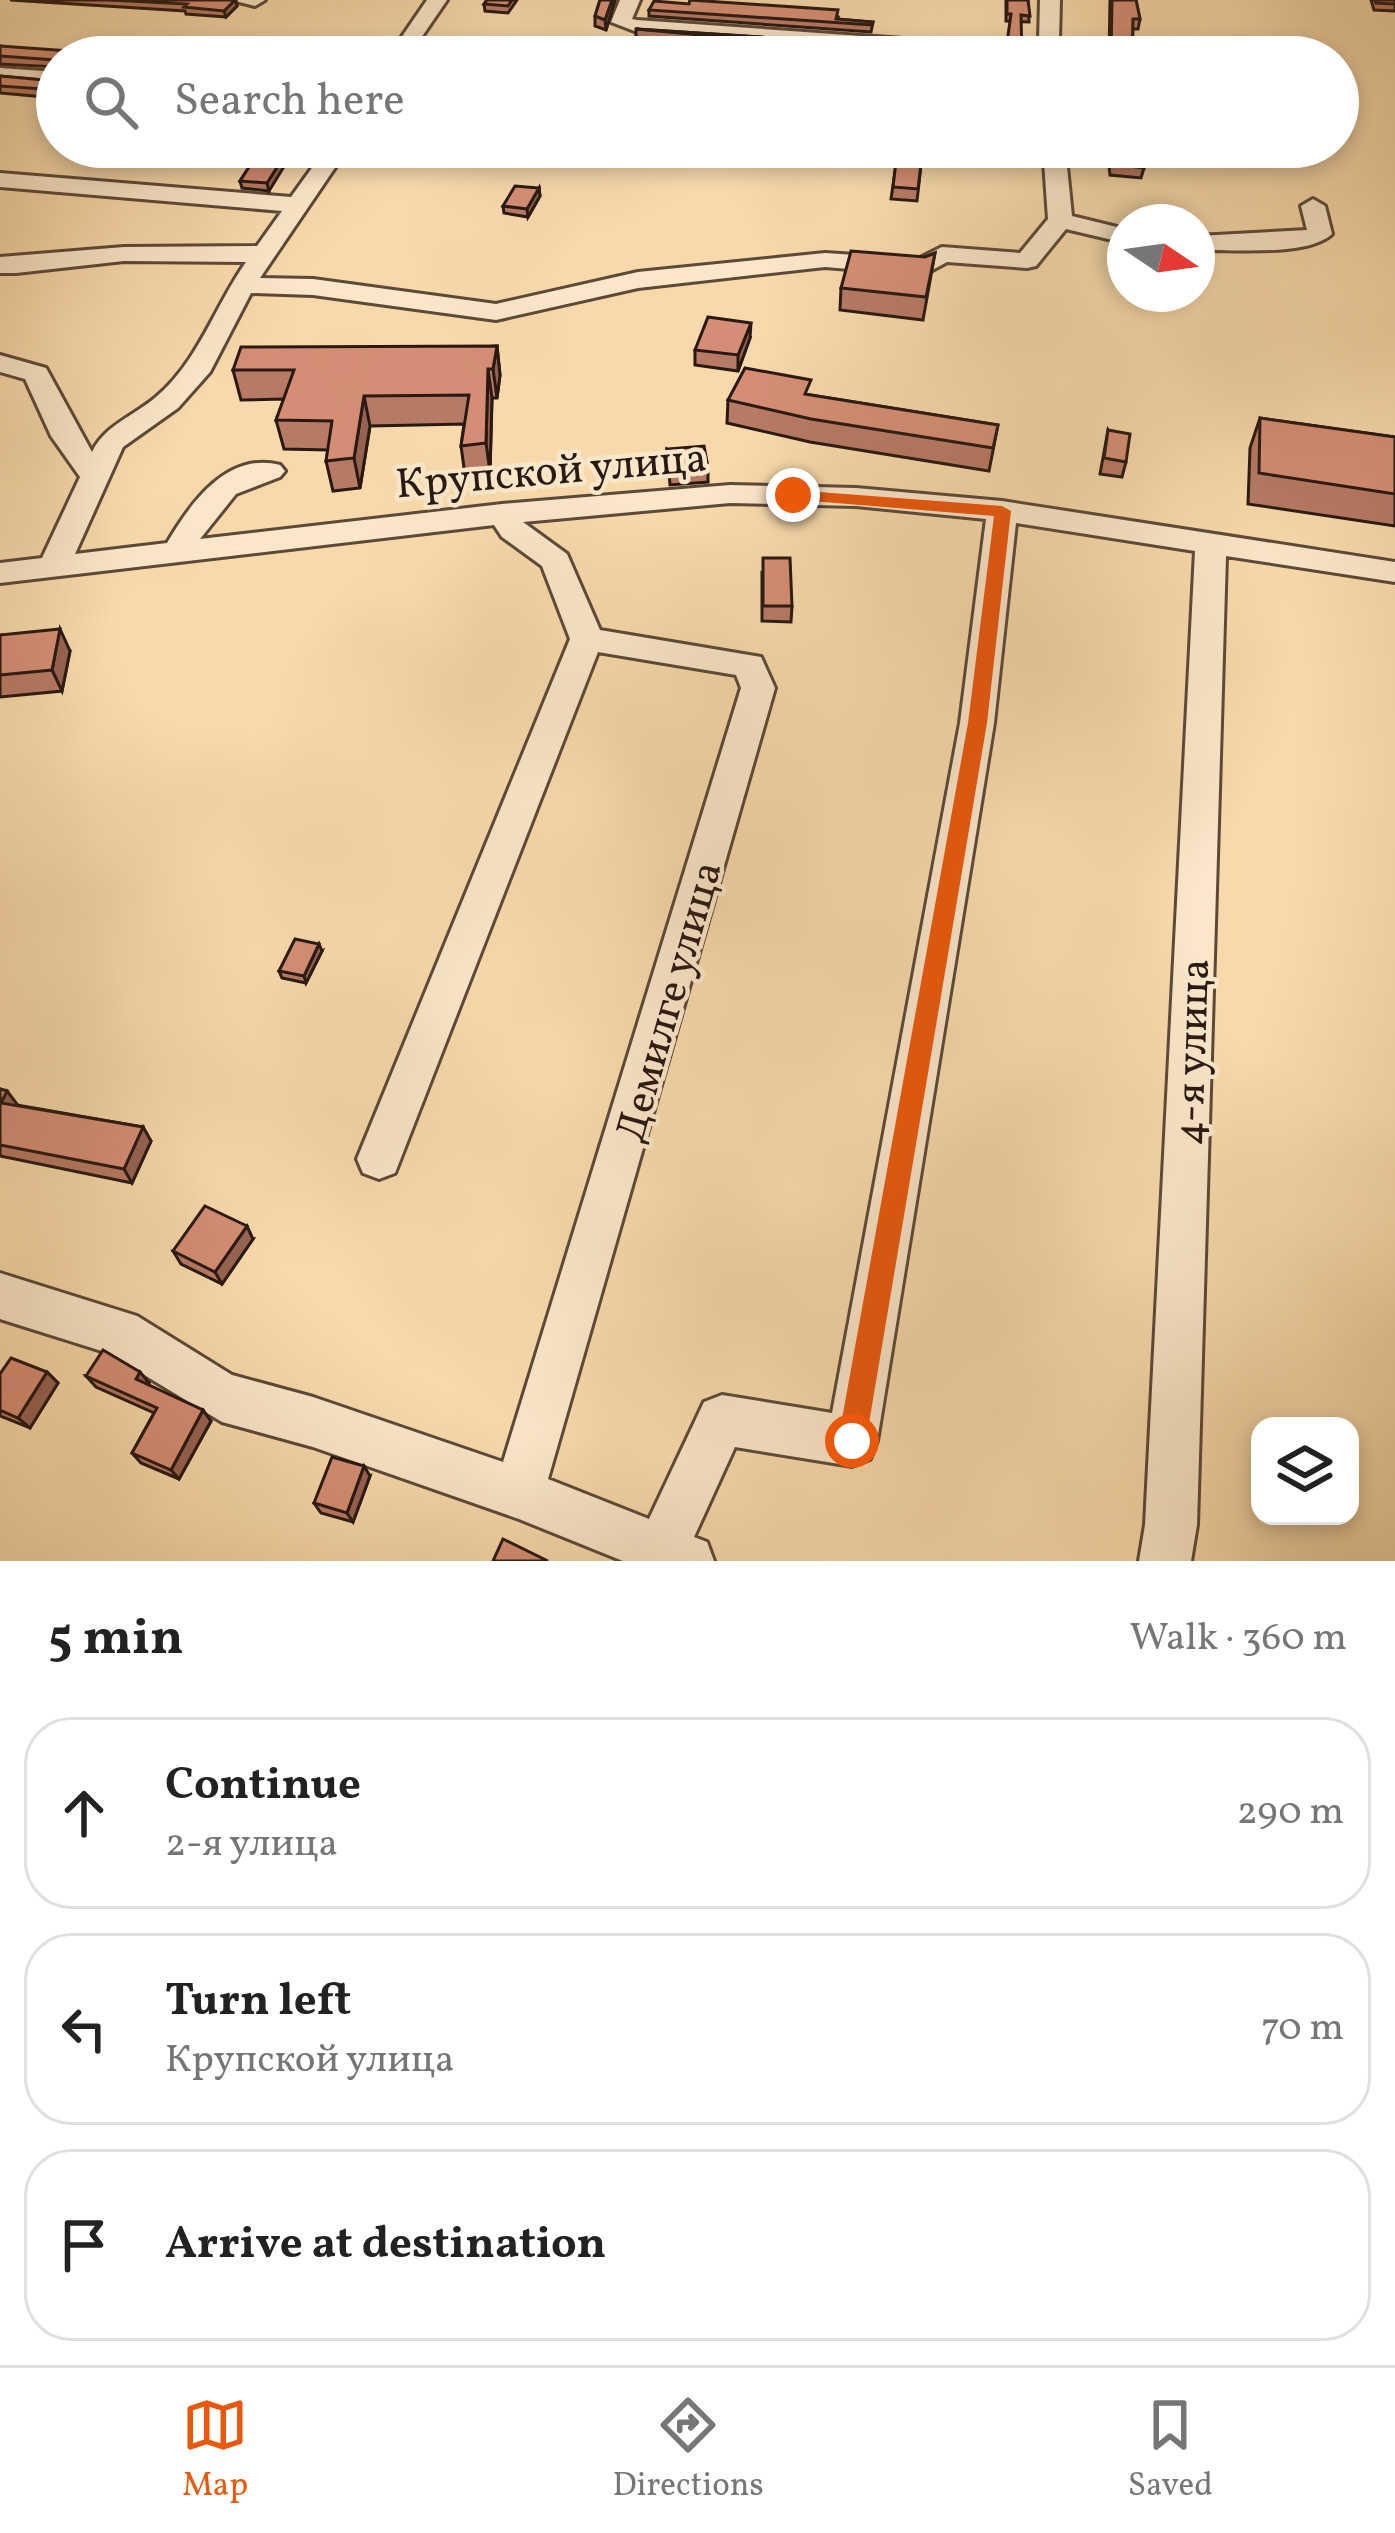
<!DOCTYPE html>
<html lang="en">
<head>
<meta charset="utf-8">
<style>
	body { margin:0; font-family:Vollkorn,serif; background:#f2f2f2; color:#222 }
	.controls { position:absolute; right:36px; bottom:36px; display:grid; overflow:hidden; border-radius:24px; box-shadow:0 6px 18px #0003 }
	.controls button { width:108px; height:108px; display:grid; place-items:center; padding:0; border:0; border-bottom:3px solid #e0e0e0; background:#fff; color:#222; font:60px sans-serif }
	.compass { position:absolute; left:1107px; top:204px; width:108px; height:108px; border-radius:50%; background:#fff; box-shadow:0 6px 18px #0003; rotate:103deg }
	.stop { position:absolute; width:36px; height:36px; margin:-27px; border:9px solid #ea580c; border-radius:50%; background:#fff }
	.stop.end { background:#ea580c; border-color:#fff; box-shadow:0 3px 12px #0008 }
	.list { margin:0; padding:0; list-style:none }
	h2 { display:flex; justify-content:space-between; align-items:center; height:156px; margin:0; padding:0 48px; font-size:51px }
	h2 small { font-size:39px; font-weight:400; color:#767676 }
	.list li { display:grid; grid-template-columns:78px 1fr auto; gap:36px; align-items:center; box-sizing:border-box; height:192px; margin:0 24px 24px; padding:0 24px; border:3px solid #e0e0e0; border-radius:48px }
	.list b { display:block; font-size:45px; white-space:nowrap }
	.list p { margin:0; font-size:39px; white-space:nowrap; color:#767676 }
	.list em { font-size:39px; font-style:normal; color:#767676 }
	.icon { flex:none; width:66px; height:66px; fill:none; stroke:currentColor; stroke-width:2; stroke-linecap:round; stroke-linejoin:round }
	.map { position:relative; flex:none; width:1395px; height:1561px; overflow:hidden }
	.search { position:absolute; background:#fff; box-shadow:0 6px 18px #0003; left:36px; right:36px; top:36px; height:132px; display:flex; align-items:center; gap:30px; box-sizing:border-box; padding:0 42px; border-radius:66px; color:#767676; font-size:45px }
	.sheet { height:804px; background:#fff }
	nav { display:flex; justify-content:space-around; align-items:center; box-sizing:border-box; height:168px; border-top:3px solid #e0e0e0; background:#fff; font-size:33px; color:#767676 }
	nav a { display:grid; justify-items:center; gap:6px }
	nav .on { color:#ea580c }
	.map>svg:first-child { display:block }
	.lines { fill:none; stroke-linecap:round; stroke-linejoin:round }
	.minor-casing { stroke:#5c4938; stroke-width:6 }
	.minor { fill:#fae6c9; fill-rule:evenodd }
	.wall { fill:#b77a65; stroke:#291912; stroke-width:3 }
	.shaded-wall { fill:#956352; stroke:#291912; stroke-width:3 }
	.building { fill:#d58e75; stroke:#291912; stroke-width:3 }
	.route { fill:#ea580c }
	.labels { text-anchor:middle; stroke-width:9; stroke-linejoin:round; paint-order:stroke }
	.street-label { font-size:42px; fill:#291912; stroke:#fae6c9 }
</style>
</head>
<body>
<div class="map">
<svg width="1395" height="1561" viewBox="0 0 1395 1561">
	<rect width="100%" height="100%" fill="#f7d9ac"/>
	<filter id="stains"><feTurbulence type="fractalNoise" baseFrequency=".00167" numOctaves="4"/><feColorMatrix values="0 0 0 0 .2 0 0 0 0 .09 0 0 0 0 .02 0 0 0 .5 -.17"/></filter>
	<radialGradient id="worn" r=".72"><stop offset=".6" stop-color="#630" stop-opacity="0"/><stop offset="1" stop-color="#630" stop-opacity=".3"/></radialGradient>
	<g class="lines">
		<g class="minor-casing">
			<g id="minor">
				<polygon points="231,0 265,0 255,6"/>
				<polygon points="427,0 447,0 408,57 388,57"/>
				<polygon points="620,0 640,0 632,19 637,20 918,40 928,46 918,52 637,32 611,22"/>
				<polygon points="1040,0 1060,0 1059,40 1065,57 1045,57 1039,40"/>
				<polygon points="0,68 57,72 57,84 0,80"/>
				<path d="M327,147H349L260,278L313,279L496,304L638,272L825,253L918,259L942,247L1020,253L1048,219L1043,147H1065L1072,216L1125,229V243L1066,229L1036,266L1027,268L947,262L923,275L825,267L638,288L496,320L313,295L251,293L210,372L178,408L123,447L75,554L167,543C190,504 227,451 280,465L285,471L280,477L236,494L200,539L502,504L730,485L856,488L1002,501L1395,562V582L1226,556L1197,1525L1191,1561H1139L1145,1525L1195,551L1016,523L994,723L877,1441L870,1459L852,1466L735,1447L694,1537L707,1542L714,1561H623L519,1519L313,1447L222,1422L108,1353L0,1319V1273L137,1316L232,1375L313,1397L503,1462L741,688L736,675L598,652L395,1173L379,1179L363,1173L357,1159L570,639L542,566L502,537L494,525L0,583V563L42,558L80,477L51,436L25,379L0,372V355L46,368L92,452C105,425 134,416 156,397C198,362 215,306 246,262L124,261L16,273H0V257L124,247L257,246L282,211L0,187V173L291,197ZM730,503L856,506L986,519L960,723L832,1413L722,1395L704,1402L649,1519L548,1479L775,688L761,657L600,630L567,554L523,522Z"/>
				<path d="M1313,199L1325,206L1332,234C1307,257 1232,249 1197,250V236L1307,230L1301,206Z"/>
			</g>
		</g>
		<use href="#minor" class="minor"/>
	</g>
	<g class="wall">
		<polygon points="10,0 236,0 237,6 226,17 186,14 185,11"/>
		<polygon points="487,0 517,0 508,13 485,11 484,4"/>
		<polygon points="600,0 615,0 606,30 595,26 595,16"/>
		<polygon points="690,0 712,0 711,2 838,17 837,19 873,22 871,32 649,16 649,10 689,4"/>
		<polygon points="1006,0 1028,0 1029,22 1006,21"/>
		<polygon points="1110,0 1136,0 1140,19 1138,29 1133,29 1132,57 1109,57"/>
		<polygon points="1371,0 1395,0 1395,11 1374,10"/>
		<polygon points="636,29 866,44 865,53 860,57 843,57 636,38"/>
		<polygon points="0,46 57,57 57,67 0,64"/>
		<polygon points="57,72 57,98 0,93 0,76 54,81"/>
		<polygon points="262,147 269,191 242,188 240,181"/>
		<polygon points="708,147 783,147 783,151 735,148 729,160 708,158"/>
		<polygon points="828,147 923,147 917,201 891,199 896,165 827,154"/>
		<polygon points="1107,147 1142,147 1144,168 1141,178 1110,175"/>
		<polygon points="539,188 540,196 528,217 504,213 503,206"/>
		<polygon points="935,253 923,320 840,310 841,288"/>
		<polygon points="750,338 738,371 695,365 695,350"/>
		<polygon points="497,346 500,375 497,398 492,398 490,472 465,475 461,446 464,424 370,426 360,488 333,491 326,461 328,450 284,449 276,420 284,399 241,400 233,370"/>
		<polygon points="810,395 998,425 989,471 810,442 727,423 728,400"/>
		<polygon points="1260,418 1395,437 1395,526 1248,504 1250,448"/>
		<polygon points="1108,430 1126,462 1122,477 1100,474"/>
		<polygon points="667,449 708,467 708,482 670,485"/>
		<polygon points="762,574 792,606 791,622 762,621"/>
		<polygon points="0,635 70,651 62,691 0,697"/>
		<polygon points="322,951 306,983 282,978 279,971"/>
		<polygon points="0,1089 7,1091 17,1105 143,1127 151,1141 132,1183 0,1156"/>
		<polygon points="253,1239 222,1284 181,1264 173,1251"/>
		<polygon points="47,1372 58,1383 30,1428 0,1416 0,1374"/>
		<polygon points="86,1376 149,1383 148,1385 211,1421 179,1479 141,1463 132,1453 154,1413 96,1387"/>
		<polygon points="370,1476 353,1522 321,1513 314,1503"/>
	</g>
	<g class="shaded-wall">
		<polygon points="235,0 237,6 226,17 224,11"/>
		<polygon points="612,0 615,0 606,30 605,20"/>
		<polygon points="866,44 865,53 858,57 859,50"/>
		<polygon points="290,147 296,147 269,191 267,183"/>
		<polygon points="539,188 540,196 528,217 527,209"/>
		<polygon points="751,323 750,338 738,371 738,355"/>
		<polygon points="497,346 500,375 497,398 493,369"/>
		<polygon points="488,369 492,398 490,472 486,443"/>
		<polygon points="364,396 370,426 360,488 354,458"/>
		<polygon points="60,629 70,651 62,691 52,670"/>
		<polygon points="319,944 322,951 306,983 304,976"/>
		<polygon points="7,1091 17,1104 10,1116 1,1103"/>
		<polygon points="143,1127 151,1141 132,1183 124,1169"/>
		<polygon points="247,1226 253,1239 222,1284 215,1272"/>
		<polygon points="47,1372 58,1383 30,1428 18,1418"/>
		<polygon points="140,1372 149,1383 145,1390 136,1379"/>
		<polygon points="203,1410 211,1421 179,1479 171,1470"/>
		<polygon points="364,1466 370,1476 353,1522 347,1513"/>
	</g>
	<g class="building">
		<polygon points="110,0 235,0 224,11 184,7 187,4"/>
		<polygon points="487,0 512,0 508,6 484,4"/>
		<polygon points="600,0 612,0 605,20 595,16"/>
		<polygon points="690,0 838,10 836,19 873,22 872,25 649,10 654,1 689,4"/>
		<polygon points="1007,0 1028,0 1030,16 1021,15 1022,57 1005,57 1011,14 1007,14"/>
		<polygon points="1112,0 1136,0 1140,19 1133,19 1132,57 1111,57"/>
		<polygon points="1375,0 1395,0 1395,4 1376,3"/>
		<polygon points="636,29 866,44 859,50"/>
		<polygon points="0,46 154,57 57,57 57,62 55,60 0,56"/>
		<polygon points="57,72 57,90 0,86 0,76 54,81"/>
		<polygon points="262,147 290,147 267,183 240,181"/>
		<polygon points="708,147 731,147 729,151 708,149"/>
		<polygon points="861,147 923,147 918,189 893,187 897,153"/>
		<polygon points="1111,147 1142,147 1144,168 1113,164"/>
		<polygon points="515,186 539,188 527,209 503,206"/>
		<polygon points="851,251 925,257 935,253 926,297 841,288"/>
		<polygon points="708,317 751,323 738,355 695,350"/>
		<polygon points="497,346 493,369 488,369 486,443 461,446 469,395 364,396 354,458 326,461 332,421 276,420 294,370 233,370 241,347"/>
		<polygon points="745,368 811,380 805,394 998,425 993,448 811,419 728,400"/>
		<polygon points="1260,418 1395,437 1395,494 1259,473"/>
		<polygon points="1108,430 1130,434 1126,462 1104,458"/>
		<polygon points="704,446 708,467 670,469 667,449"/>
		<polygon points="763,558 790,558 792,606 763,606"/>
		<polygon points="60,629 52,670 0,675 0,635"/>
		<polygon points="295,939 319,944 304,976 279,971"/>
		<polygon points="0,1089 7,1091 1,1103 143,1127 124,1169 0,1145"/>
		<polygon points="205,1206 247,1226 215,1272 173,1251"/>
		<polygon points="103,1350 140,1372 136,1379 203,1410 171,1470 132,1453 157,1408 86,1376"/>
		<polygon points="11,1358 47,1372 18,1418 0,1410 0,1374"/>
		<polygon points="332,1457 364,1466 347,1513 314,1503"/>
		<polygon points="503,1539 548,1561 493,1561"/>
	</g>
	<polygon class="route" points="793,490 1002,506 1011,511 987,723 866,1441 862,1451 852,1455 842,1451 838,1441 968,723 994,516 787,499 787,491"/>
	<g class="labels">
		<g class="street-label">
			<text transform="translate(551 469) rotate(-5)" y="15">Крупской улица</text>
			<text transform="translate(667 1001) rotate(-74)" y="15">Демилге улица</text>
			<text transform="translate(1190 1052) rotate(-88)" y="15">4-я улица</text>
		</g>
	</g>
	<rect width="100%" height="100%" filter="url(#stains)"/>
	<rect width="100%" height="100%" fill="url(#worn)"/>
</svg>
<div class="controls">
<button><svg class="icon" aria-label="layers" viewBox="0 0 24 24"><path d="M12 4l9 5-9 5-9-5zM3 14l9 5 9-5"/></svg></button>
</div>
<svg class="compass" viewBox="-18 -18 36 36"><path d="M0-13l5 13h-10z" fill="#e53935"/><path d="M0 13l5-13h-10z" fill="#767676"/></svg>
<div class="stop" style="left:852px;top:1441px"></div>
<div class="stop end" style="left:793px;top:495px"></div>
<div class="search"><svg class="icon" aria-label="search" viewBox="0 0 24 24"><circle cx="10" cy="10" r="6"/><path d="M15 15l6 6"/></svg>Search here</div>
</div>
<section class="sheet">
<h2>5 min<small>Walk · 360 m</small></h2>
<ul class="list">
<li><svg class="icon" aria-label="ahead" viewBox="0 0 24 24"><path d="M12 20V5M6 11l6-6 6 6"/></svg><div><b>Continue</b><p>2-я улица</p></div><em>290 m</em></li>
<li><svg class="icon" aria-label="left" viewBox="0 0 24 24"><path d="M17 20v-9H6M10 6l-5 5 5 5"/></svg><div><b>Turn left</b><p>Крупской улица</p></div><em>70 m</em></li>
<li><svg class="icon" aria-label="arrive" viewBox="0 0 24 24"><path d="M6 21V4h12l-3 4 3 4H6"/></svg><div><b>Arrive at destination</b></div></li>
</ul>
</section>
<nav>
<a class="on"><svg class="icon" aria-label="map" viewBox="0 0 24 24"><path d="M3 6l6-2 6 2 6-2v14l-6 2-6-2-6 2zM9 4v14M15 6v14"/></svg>Map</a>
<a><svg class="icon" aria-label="directions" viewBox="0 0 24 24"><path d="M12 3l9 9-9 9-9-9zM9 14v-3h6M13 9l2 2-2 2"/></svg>Directions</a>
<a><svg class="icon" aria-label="saved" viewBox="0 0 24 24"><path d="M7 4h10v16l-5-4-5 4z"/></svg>Saved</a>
</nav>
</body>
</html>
